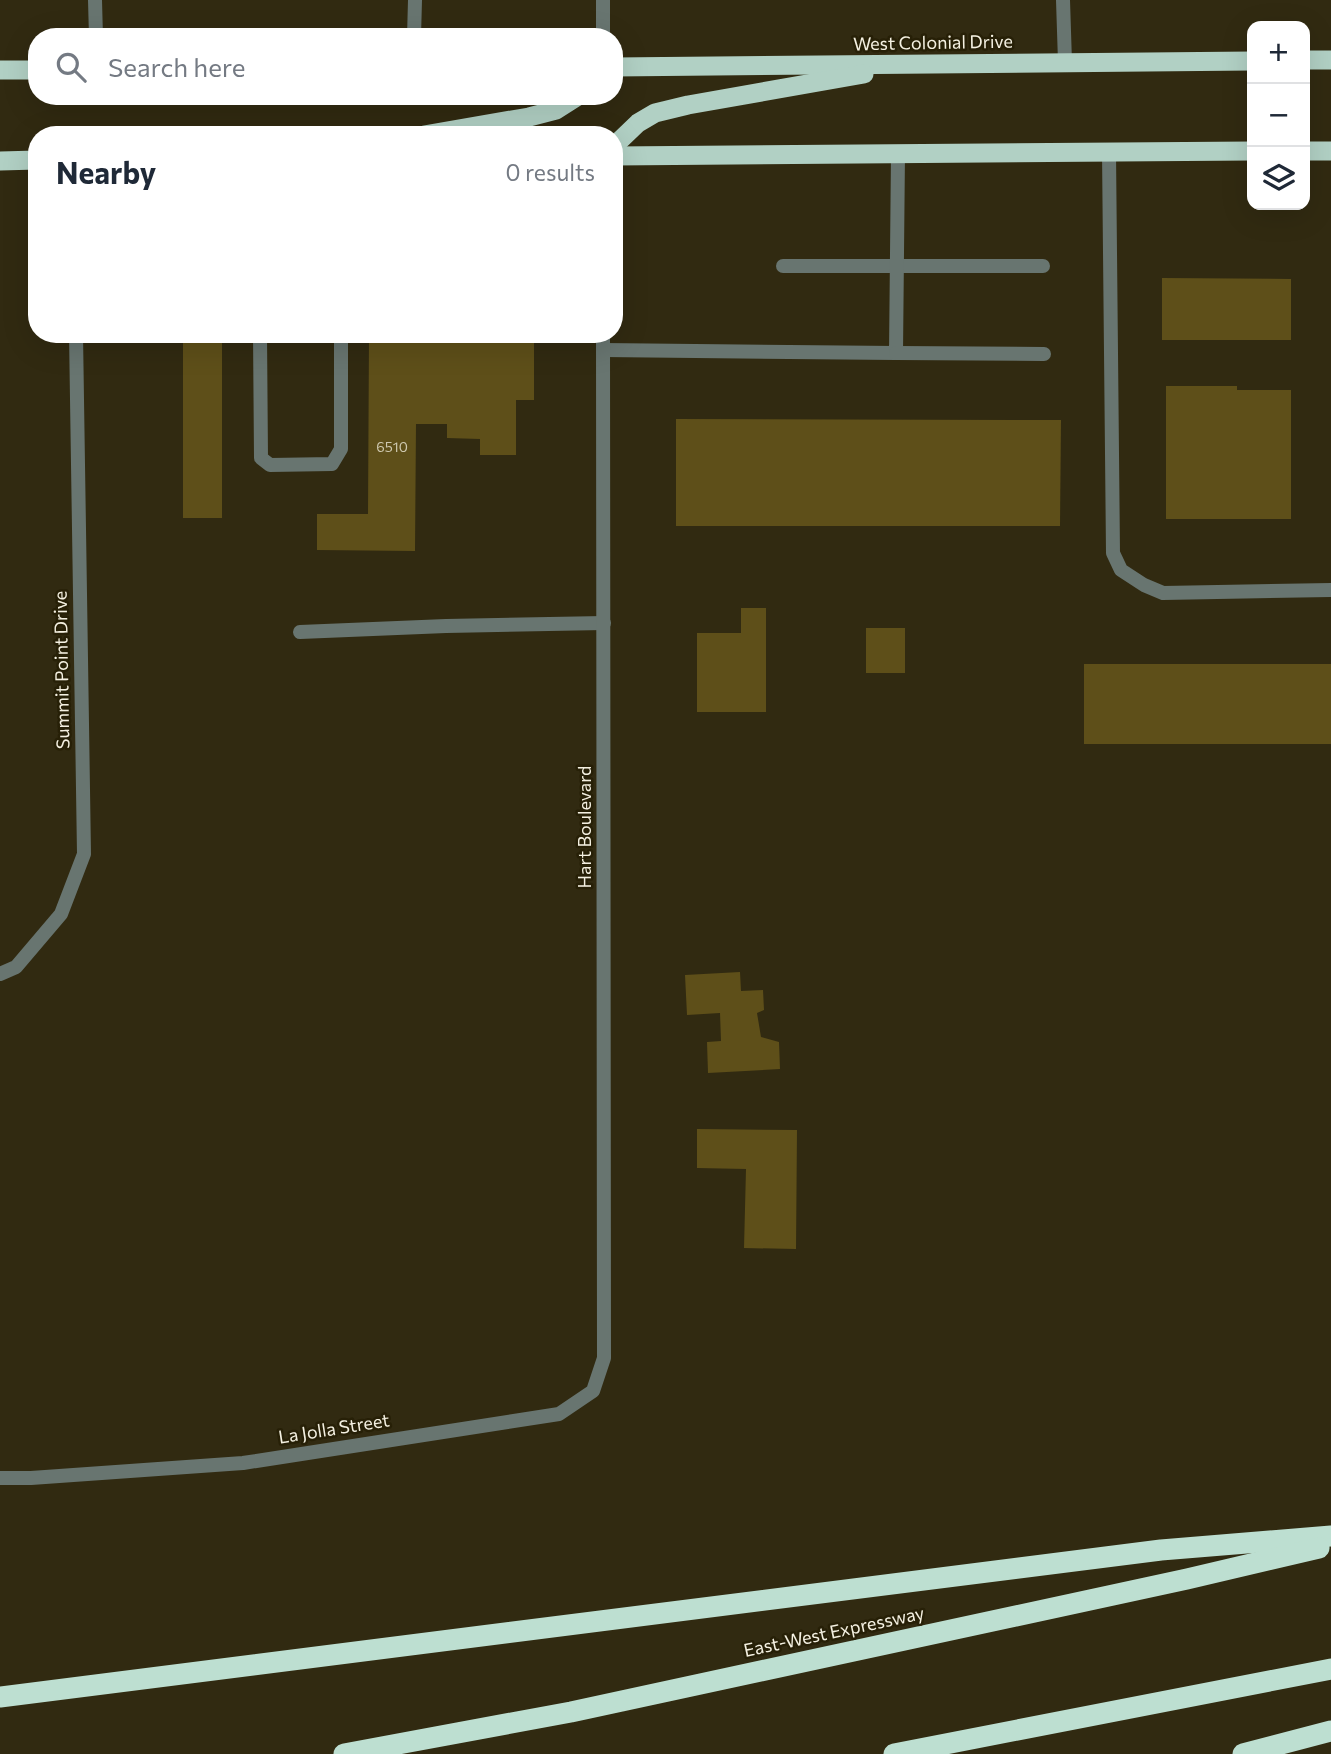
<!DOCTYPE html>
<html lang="en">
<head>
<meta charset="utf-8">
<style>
	body { margin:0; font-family:Commissioner,sans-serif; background:#f6f6f7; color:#1f2937 }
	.controls { position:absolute; right:21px; top:21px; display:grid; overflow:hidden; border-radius:14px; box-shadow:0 7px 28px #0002 }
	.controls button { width:63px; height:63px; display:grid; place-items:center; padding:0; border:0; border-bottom:2px solid #e0e1e3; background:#fff; color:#1f2937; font:35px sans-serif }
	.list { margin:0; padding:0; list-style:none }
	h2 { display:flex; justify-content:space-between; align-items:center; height:91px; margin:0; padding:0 28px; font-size:30px }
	h2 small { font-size:23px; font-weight:400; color:#747a83 }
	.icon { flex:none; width:38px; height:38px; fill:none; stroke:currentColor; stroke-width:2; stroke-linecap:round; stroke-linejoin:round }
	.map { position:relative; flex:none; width:1331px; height:1754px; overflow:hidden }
	.search { position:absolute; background:#fff; box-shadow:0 7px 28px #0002; left:28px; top:28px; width:595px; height:77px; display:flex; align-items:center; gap:18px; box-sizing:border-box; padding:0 24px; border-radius:28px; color:#747a83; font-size:26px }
	.panel { position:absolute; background:#fff; box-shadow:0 7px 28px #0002; left:28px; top:126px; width:595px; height:217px; border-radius:28px }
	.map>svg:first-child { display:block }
	.building { fill:#5e4f19 }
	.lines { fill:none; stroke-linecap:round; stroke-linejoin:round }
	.service { stroke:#687570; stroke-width:14 }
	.minor { stroke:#687570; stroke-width:14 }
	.trunk { stroke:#b1d0c4; stroke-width:19 }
	.motorway { stroke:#bddfd1; stroke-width:21 }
	.labels { text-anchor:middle; stroke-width:5; stroke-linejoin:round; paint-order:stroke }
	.number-label { font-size:14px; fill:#cec8af }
	.street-label { font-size:18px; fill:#f4f0e1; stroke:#272007 }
</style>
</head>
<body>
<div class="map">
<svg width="1331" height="1754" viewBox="0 0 1331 1754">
	<rect width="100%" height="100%" fill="#312a11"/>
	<g class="building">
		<polygon points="1162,278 1291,279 1291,340 1162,340"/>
		<rect x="183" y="334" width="39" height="184"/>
		<polygon points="369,334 534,334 534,400 516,400 516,455 480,455 480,439 447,438 447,424 416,424 415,551 317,550 317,514 368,514"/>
		<polygon points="1166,386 1237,386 1237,390 1291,390 1291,519 1166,519"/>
		<polygon points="676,419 1061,420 1060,526 676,526"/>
		<polygon points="741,608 766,608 766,712 697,712 697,633 741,633"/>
		<rect x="866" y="628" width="39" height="45"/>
		<rect x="1084" y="664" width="247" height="80"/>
		<polygon points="740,972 741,991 763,990 764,1010 757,1013 761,1037 779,1042 780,1069 708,1073 707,1042 721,1041 720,1013 687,1015 685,975"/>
		<polygon points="697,1129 797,1130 796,1249 744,1248 746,1169 697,1168"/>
	</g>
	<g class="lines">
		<g class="service">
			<polyline points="95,0 96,37"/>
			<polyline points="1063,0 1065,62"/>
			<polyline points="414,37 415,0"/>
			<polyline points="1109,152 1113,553 1121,570 1144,585 1163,593 1331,590"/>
			<polyline points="783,266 1043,266"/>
			<polyline points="260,334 261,458 270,465 332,464 341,449 341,334"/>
			<polyline points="603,350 896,353 898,154"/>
			<polyline points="896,353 1044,354"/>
			<polyline points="300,632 446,626 604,623"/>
		</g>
		<g class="minor">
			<polyline points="603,0 603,37"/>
			<polyline points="0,974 16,967 61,914 84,854 76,334"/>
			<polyline points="0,1478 31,1478 243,1463 559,1414 593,1391 604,1358 603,334"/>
		</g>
		<g class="trunk">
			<polyline points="1305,60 1331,60"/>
			<polyline points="614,67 1252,61"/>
			<polyline points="0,70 37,70"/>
			<polyline points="424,135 529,117 556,110 578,96"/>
			<polyline points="614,146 638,123 655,113 688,105 864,74"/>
			<polyline points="1305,151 1331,151"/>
			<polyline points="614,156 1252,151"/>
			<polyline points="0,161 37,160"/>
		</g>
		<g class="motorway">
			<polyline points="0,1697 1161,1550 1331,1536"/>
			<polyline points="344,1754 571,1712 1187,1579 1319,1548"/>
			<polyline points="894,1754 1331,1669"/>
			<polyline points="1243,1754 1331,1731"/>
		</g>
	</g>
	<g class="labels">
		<g class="number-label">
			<text x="392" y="452">6510</text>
		</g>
		<g class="street-label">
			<text transform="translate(933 43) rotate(-1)" y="6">West Colonial Drive</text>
			<text transform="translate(62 670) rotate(-91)" y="6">Summit Point Drive</text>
			<text transform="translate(585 827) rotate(-90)" y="6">Hart Boulevard</text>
			<text transform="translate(334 1429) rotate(-9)" y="6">La Jolla Street</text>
			<text transform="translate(834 1632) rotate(-12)" y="6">East-West Expressway</text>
		</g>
	</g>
</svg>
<div class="controls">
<button>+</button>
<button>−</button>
<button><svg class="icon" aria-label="layers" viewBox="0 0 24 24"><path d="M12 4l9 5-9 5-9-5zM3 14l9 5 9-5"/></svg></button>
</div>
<div class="search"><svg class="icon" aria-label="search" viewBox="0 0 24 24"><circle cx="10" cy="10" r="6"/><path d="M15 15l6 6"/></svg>Search here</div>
<section class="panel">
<h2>Nearby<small>0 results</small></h2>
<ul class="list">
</ul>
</section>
</div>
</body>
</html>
